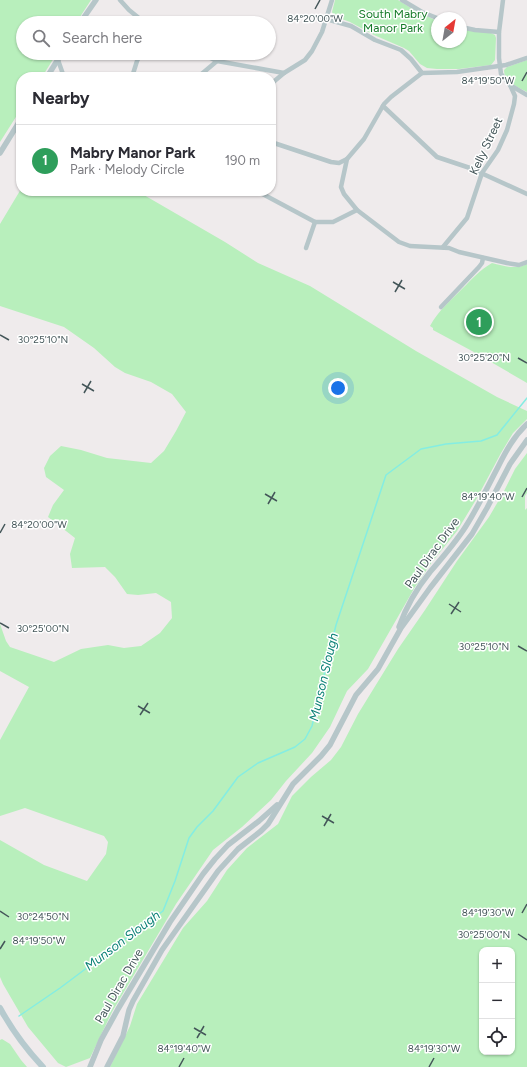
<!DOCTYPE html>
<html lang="en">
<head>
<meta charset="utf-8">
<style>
	body { margin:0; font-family:Figtree,sans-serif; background:#f7f7f7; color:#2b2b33 }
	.controls { position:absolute; right:12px; bottom:12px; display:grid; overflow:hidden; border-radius:8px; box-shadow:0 1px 3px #0004 }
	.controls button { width:36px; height:36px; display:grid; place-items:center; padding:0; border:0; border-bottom:1px solid #e1e1e2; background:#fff; color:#2b2b33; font:20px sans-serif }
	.compass { position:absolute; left:431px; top:12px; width:36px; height:36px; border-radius:50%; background:#fff; box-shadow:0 1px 3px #0004; rotate:31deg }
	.you { position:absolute; left:338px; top:388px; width:14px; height:14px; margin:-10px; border:3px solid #fff; border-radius:50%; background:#1a73e8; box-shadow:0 0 0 6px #1a73e833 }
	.badge { display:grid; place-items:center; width:26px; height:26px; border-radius:50%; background:#b45309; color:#fff; font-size:13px; font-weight:700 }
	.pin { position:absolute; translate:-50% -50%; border:2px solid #fff; box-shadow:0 1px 4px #0006 }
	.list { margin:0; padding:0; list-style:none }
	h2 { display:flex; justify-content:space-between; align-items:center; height:52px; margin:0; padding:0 16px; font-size:17px }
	h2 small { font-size:13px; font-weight:400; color:#7c7c81 }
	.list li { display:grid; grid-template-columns:26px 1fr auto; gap:12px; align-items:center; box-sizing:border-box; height:72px; padding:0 16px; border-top:1px solid #e1e1e2 }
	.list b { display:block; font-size:15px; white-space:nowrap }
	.list p { margin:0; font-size:13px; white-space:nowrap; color:#7c7c81 }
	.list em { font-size:13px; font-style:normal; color:#7c7c81 }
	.icon { flex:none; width:22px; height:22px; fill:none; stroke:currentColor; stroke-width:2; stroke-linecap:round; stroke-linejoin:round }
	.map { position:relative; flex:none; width:527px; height:1067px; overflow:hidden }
	.search { position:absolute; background:#fff; box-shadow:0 1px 3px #0004; left:16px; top:16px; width:260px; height:44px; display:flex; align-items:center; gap:10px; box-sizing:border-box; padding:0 14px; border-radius:22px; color:#7c7c81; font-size:15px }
	.panel { position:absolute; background:#fff; box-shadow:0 1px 3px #0004; left:16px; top:72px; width:260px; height:124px; border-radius:16px }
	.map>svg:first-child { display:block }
	.green { fill:#b8efbc; fill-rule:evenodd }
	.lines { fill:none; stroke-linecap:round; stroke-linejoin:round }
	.stream { stroke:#84ede2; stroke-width:1.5 }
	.minor { stroke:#b6c6c9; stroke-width:4.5 }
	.tertiary { stroke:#b6c6c9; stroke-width:5.5 }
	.secondary { stroke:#b6cace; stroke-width:6 }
	.ticks { fill:none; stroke:#445659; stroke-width:1.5 }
	.labels { text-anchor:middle; stroke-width:3; stroke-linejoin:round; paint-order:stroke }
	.park-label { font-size:12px; fill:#157b28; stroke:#fff }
	.street-label { font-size:12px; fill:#445659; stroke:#fff }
	.water-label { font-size:13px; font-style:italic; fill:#0c8276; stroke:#fff }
	.ticks-label { font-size:10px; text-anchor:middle; fill:#445659; stroke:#fff; stroke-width:3; stroke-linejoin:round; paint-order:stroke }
</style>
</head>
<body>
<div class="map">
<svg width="527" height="1067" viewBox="0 0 527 1067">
	<rect width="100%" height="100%" fill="#efebec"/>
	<g class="green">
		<polygon points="0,0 91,0 76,23 23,23 23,53 57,53 42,77 21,77 21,109 0,142"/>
		<polygon points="335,0 398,0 411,8 437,21 437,42 461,42 461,29 491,33 495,35 496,38 495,60 491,65 459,69 437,69 427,68 420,64 409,51 404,48 374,35 350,22 334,16 332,12"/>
		<path d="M527,60V92C518,87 504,82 504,70L507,67Z"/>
		<polygon points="21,189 21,191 137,191 225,242 258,263 310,286 416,351 497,397 527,411 527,419 513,433 501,453 477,498 457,531 432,562 415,587 368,669 347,691 330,727 312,753 286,781 271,800 242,827 213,850 176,904 112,1012 90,1058 66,1067 58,1063 28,1027 3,984 0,977 0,840 44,865 87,881 106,854 108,842 104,836 25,808 0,816 0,740 29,687 0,671 0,624 6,641 10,647 54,662 81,649 108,645 124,648 141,646 160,633 172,618 171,602 156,593 138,595 127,594 115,577 105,567 72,568 70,554 75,538 48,517 53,505 64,490 46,477 44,468 50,456 61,446 81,450 107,458 151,463 164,451 176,431 186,412 172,394 151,382 125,373 115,367 94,348 64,327 0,306 0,224"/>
		<path d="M492,263C504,266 515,270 527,264V383L472,351L433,330V328L430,326C438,311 451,300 463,288C472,279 480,270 492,263Z"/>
		<path d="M527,453V493L525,496V510L527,508V1067H110L130,1026L137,1004L183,928L207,901L227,870L247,848L278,824L292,796L311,777L331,760L341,747L358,714L398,649L425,610L457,561L489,517L503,493L515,469ZM482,950H512V1052H482Z"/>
		<polygon points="2,1039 10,1044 21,1060 27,1067 0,1067 0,1040"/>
	</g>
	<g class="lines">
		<polyline class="stream" points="19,1016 60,988 163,911 175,881 189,838 197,827 213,811 238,777 258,763 295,747 305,739 312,726 336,625 386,475 421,449 446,444 481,441 497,435 527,398"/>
		<g class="minor">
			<polyline points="120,0 129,10 145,23"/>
			<polyline points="402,0 422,12 437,18"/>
			<polyline points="326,19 351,26 375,40 401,50 411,59 422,73 457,72 506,65 527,58"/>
			<polyline points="461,27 475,30 499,32"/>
			<polyline points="199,53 217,61 284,73"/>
			<polyline points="58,60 64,77"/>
			<polyline points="422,73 391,97 384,104 364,139 347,159 341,187 344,194 357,210 399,242 410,246 449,248 459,252 507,263 519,265 527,262"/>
			<polyline points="132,77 137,61 141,53"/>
			<polyline points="198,77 217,61"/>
			<polyline points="271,84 284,73 305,60 312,51 322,32 332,0"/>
			<polyline points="510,85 527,95"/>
			<polyline points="383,106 437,157 470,168 527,194"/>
			<polyline points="271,142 331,162 339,163 347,159"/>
			<polyline points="257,191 315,222 333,222 357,210"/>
			<polyline points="443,247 467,218 482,173 498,150 507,130 514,104 515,96 510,85 501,74 499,58 499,32 503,0"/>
			<polyline points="306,248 315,222"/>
			<polyline points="441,307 479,267 482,263 483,258"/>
		</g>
		<g class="tertiary">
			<polyline points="80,23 96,0"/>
			<polyline points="47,77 62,53"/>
			<polyline points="0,153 21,119"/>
			<path d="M399,627C406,607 417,588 430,572C443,557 456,542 466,526C478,507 488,486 498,467C506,451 514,436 527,424"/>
			<polyline points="90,1067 101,1040 118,1009 170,922 203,874 215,859 228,845 259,821 277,805"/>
			<polyline points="107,1067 123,1036 129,1010 133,1001 162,950 218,871 238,849 261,831 268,824 293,784 321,756 330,745 356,695 378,669 401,628 430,588 472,534 487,508 510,464 527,440"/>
		</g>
		<path class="secondary" d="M0,1008C12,1030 26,1049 43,1067"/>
	</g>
	<path class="ticks" d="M315,9L320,0M522,81L527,72M393,282L405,289M395,292L402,280M0,335L9,340M518,358L527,363M82,384L94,391M84,393L91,381M265,494L277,501M522,497L527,488M268,504L275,492M0,533L5,524M449,604L461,612M451,614L459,602M0,623L9,628M518,646L527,651M138,706L150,713M140,715L148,703M322,816L334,823M324,826L331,814M0,911L9,917M522,913L527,904M518,934L527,940M0,949L5,941M194,1028L206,1035M197,1038L204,1026M179,1067L184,1058M429,1067L434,1058"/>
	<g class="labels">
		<g class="park-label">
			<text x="393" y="18">South Mabry<tspan x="393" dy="14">Manor Park</tspan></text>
		</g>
		<g class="street-label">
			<text transform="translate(486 146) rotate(-65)" y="4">Kelly Street</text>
			<text transform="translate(432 553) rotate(-54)" y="4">Paul Dirac Drive</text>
			<text transform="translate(119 986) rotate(-60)" y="4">Paul Dirac Drive</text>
		</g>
		<g class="water-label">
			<text transform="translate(323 677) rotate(-77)" y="5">Munson Slough</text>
			<text transform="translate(122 940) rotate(-37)" y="5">Munson Slough</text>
		</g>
	</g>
	<g class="ticks-label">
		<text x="315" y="22">84°20'00"W</text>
		<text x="488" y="84">84°19'50"W</text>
		<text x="43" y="343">30°25'10"N</text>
		<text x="484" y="361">30°25'20"N</text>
		<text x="488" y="500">84°19'40"W</text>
		<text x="39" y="528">84°20'00"W</text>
		<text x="43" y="632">30°25'00"N</text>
		<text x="484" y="650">30°25'10"N</text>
		<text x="488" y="916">84°19'30"W</text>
		<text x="43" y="920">30°24'50"N</text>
		<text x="484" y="938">30°25'00"N</text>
		<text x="39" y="944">84°19'50"W</text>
		<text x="184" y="1052">84°19'40"W</text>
		<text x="434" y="1052">84°19'30"W</text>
	</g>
</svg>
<div class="controls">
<button>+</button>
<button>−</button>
<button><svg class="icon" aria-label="locate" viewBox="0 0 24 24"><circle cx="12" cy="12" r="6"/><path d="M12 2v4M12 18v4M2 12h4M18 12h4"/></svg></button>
</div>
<svg class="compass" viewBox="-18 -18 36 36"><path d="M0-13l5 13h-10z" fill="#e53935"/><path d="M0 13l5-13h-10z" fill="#7c7c81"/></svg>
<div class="you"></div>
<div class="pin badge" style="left:479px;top:322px;background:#2e9e5b">1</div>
<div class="search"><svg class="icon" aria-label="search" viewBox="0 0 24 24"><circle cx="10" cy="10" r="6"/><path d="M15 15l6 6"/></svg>Search here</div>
<section class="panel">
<h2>Nearby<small></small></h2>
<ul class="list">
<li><span class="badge" style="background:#2e9e5b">1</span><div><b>Mabry Manor Park</b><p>Park · Melody Circle</p></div><em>190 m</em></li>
</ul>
</section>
</div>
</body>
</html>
